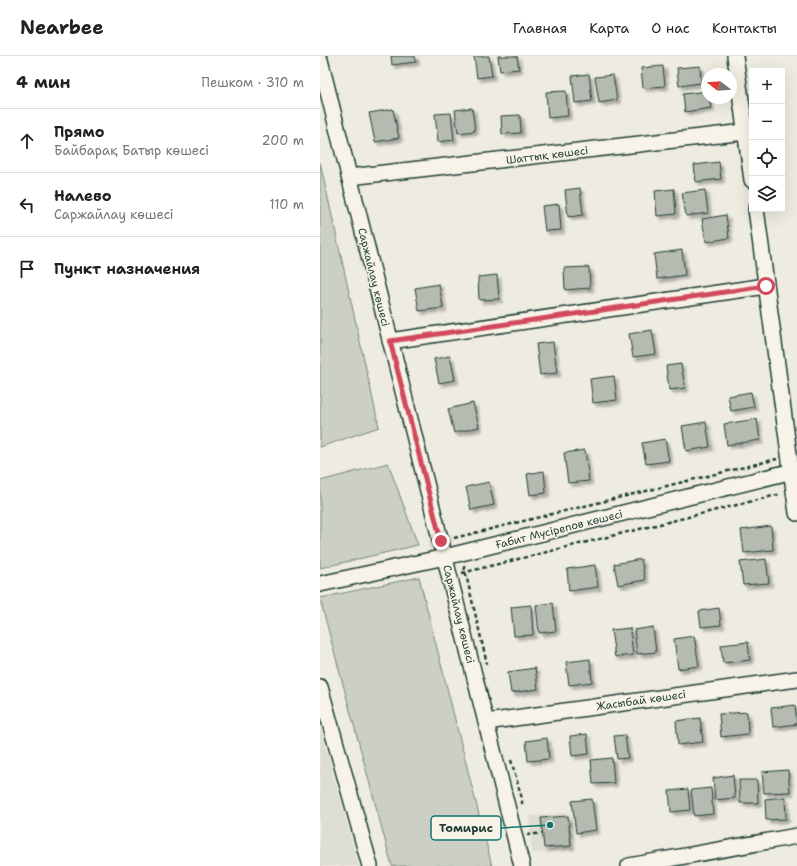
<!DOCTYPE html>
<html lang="ru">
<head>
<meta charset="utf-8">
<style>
	body { margin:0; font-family:"Shantell Sans",sans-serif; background:#f2f2f2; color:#202124 }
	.controls { position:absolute; right:12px; top:12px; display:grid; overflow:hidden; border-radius:0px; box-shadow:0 4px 16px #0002 }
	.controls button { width:36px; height:36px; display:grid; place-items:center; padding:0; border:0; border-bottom:1px solid #e0e0e0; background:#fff; color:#202124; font:20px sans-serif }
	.compass { position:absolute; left:381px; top:12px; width:36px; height:36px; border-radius:50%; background:#fff; box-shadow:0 4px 16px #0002; rotate:287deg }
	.stop { position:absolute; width:12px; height:12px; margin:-9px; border:3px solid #d1495b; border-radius:50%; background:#fff }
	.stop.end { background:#d1495b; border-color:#fff; box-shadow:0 1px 4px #0008 }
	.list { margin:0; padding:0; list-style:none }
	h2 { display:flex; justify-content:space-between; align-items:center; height:52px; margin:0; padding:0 16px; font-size:17px }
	h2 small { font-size:13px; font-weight:400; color:#757577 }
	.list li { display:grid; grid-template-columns:26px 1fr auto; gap:12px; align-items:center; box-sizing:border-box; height:64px; padding:0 16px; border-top:1px solid #e0e0e0 }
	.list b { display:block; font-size:15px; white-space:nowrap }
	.list p { margin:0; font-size:13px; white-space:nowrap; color:#757577 }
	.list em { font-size:13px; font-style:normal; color:#757577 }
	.icon { flex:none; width:22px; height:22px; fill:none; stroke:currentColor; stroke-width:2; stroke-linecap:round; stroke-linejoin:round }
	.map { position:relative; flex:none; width:477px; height:810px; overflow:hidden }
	header { display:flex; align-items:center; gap:24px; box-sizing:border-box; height:56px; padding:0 20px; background:#fff; border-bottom:1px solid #e0e0e0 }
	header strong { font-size:19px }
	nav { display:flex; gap:22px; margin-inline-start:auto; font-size:14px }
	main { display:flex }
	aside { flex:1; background:#fff }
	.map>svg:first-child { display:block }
	.built { fill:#ddddd2 }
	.green { fill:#cccfc4; stroke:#76867c }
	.building { fill:#b5bbb0; stroke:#1f3d34; filter:url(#shadow) }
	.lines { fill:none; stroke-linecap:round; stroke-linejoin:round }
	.minor-casing { stroke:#1f3d34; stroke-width:18 }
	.path { stroke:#1f3d34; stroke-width:2.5; stroke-dasharray:4 3; stroke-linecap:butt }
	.minor { stroke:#f7f3e8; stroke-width:15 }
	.route { stroke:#d1495b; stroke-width:5 }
	.labels { text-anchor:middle; stroke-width:3; stroke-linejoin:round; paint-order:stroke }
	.street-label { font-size:11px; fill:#1f3d34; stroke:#f7f3e8 }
	.leader { fill:none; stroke:#0f766e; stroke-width:1.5 }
	.callout-dot { fill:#0f766e; stroke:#f7f3e8; stroke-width:1.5 }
	.callout { fill:#f7f3e8; stroke:#0f766e; stroke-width:1.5 }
	.callout-label { font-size:12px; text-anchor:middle; font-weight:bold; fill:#1f3d34 }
</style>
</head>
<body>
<header>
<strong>Nearbee</strong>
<nav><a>Главная</a><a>Карта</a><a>О нас</a><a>Контакты</a></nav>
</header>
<main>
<aside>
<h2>4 мин<small>Пешком · 310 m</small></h2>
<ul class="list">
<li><svg class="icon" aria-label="ahead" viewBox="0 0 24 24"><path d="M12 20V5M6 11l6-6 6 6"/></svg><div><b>Прямо</b><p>Байбарақ Батыр көшесі</p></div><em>200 m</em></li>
<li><svg class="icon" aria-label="left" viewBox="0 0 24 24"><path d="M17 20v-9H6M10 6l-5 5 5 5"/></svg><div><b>Налево</b><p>Саржайлау көшесі</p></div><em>110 m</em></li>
<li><svg class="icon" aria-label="arrive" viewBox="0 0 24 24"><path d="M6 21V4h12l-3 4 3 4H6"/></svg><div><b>Пункт назначения</b></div></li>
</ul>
</aside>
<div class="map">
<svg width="477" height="810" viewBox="0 0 477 810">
	<defs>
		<filter id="shadow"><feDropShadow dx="3.5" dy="3.5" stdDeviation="1" flood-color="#0004"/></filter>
	</defs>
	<rect width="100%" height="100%" fill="#eeece1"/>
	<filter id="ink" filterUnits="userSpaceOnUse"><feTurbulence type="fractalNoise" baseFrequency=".025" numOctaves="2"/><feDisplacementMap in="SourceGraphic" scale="8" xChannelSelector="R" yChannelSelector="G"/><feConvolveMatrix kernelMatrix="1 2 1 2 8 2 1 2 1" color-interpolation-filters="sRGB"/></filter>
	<g filter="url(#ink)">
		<g class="built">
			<polygon points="0,670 39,810 0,810"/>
			<polygon points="250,756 253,793 212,797 209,760"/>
		</g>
		<g class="green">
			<polygon points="0,106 59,371 0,391"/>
			<polygon points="68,407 98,489 0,512 0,425"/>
			<polygon points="99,521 172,810 72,810 0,543 0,542"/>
		</g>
		<g class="building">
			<polygon points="71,0 95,0 96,6 72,9"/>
			<polygon points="154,0 169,0 172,20 157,22"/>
			<polygon points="178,0 197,0 199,13 180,15"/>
			<polygon points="343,10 345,30 323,32 321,12"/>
			<polygon points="380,10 381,27 359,30 357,12"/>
			<polygon points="269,18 272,45 255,47 252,20"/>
			<polygon points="293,19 297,44 279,47 275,21"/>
			<polygon points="246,35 248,60 228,62 226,36"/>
			<polygon points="387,35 387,42 389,42 391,52 365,56 363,38"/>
			<polygon points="152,52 155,75 138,77 135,54"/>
			<polygon points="73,53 79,82 55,86 49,57"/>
			<polygon points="131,57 134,84 118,86 115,58"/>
			<polygon points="200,59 201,77 182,78 181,60"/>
			<polygon points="399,106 401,123 376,126 374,109"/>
			<polygon points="260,132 263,159 248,161 245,134"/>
			<polygon points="354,133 356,158 337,160 335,135"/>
			<polygon points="385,134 388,157 366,160 362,137"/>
			<polygon points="239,148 241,174 225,175 222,150"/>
			<polygon points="406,159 409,182 386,186 382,163"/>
			<polygon points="362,194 365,219 337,223 334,198"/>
			<polygon points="269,211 270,232 245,234 244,212"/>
			<polygon points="177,219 179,243 159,244 158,221"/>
			<polygon points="119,228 123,252 99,255 95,232"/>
			<polygon points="332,274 336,298 313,301 309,278"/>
			<polygon points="233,286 237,317 220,319 216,288"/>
			<polygon points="130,300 135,324 119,327 114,303"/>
			<polygon points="361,308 365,332 349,334 346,310"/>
			<polygon points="294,320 297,344 273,347 270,323"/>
			<polygon points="431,336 434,351 411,355 408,340"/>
			<polygon points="153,347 159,371 134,377 128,353"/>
			<polygon points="437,363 440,384 407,389 404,368"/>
			<polygon points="386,366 390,391 366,395 362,370"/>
			<polygon points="345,383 349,405 326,408 322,387"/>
			<polygon points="265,394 269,425 248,427 244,397"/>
			<polygon points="224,415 226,437 210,439 207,418"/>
			<polygon points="169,426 174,449 151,454 146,431"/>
			<polygon points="451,470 453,494 424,497 421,474"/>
			<polygon points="321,503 325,524 298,529 294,508"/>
			<polygon points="446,503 449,527 423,529 420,506"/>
			<polygon points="275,509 278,531 249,535 247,513"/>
			<polygon points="233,547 236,575 219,577 216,549"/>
			<polygon points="211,549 213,579 194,580 191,551"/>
			<polygon points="399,552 401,569 381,571 379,555"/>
			<polygon points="333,571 336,596 317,598 314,574"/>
			<polygon points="310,572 313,599 295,601 291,574"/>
			<polygon points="374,580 379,610 358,613 354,583"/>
			<polygon points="428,586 430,604 403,607 401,589"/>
			<polygon points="270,603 272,626 249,629 246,606"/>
			<polygon points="215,612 218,633 191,637 188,616"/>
			<polygon points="475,649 477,668 453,671 451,652"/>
			<polygon points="427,656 428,678 401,681 399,658"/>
			<polygon points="380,662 383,686 358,689 356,665"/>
			<polygon points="267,678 269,698 252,700 250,680"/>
			<polygon points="305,679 308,702 297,703 294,680"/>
			<polygon points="227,682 229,703 208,705 206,685"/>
			<polygon points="292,702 294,727 273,728 271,704"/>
			<polygon points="468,714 470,736 444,737 442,716"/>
			<polygon points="413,719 415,742 395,744 393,722"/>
			<polygon points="419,724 437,724 438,747 420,747"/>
			<polygon points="391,732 393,758 374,760 371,734"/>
			<polygon points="368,733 370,754 351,756 349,735"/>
			<polygon points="465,741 466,763 446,764 445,743"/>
			<polygon points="272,743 276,774 256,777 252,745"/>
			<polygon points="248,760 251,790 224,792 221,762"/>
		</g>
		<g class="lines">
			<g class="minor-casing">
				<g id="minor">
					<polyline points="415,0 432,124"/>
					<polyline points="0,4 202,810"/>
					<polyline points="29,121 425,76"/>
					<polyline points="436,153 477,457"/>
					<polyline points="70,285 446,230"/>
					<polyline points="0,528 125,501 477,414"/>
					<polyline points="0,631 50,810"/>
					<polyline points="166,666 477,623"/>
					<polyline points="309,810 477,780"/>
				</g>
			</g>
			<g class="path">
				<polyline points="134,482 457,403"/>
				<polyline points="144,510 167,608"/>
				<polyline points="142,517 461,438"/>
				<polyline points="191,704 202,743 202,748"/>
				<polyline points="207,779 223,777"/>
			</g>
			<use href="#minor" class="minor"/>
		</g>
	</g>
	<g class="lines" filter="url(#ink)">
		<polyline class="route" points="121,485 70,285 446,230"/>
	</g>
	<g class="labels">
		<g class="street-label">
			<text transform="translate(227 99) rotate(-7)" y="4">Шаттық көшесі</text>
			<text transform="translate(54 221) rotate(76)" y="4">Саржайлау көшесі</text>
			<text transform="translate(239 473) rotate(-14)" y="4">Ғабит Мүсірепов көшесі</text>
			<text transform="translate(139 558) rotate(76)" y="4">Саржайлау көшесі</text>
			<text transform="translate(321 644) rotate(-8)" y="4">Жасыбай көшесі</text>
		</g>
	</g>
	<path class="leader" d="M230 769L181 772"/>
	<circle class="callout-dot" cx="230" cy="769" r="4"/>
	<rect class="callout" x="111" y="760" width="70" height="24" rx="4"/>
	<g class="callout-label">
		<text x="146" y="776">Томирис</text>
	</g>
</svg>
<div class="controls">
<button>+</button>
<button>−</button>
<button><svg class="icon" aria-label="locate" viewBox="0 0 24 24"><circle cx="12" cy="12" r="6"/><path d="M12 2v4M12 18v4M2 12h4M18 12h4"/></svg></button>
<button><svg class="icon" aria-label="layers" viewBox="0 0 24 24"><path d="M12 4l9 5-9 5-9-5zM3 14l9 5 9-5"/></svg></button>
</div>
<svg class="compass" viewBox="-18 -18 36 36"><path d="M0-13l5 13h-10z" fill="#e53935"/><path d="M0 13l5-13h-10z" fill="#757577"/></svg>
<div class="stop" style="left:446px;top:230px"></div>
<div class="stop end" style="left:121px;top:485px"></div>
</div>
</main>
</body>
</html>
